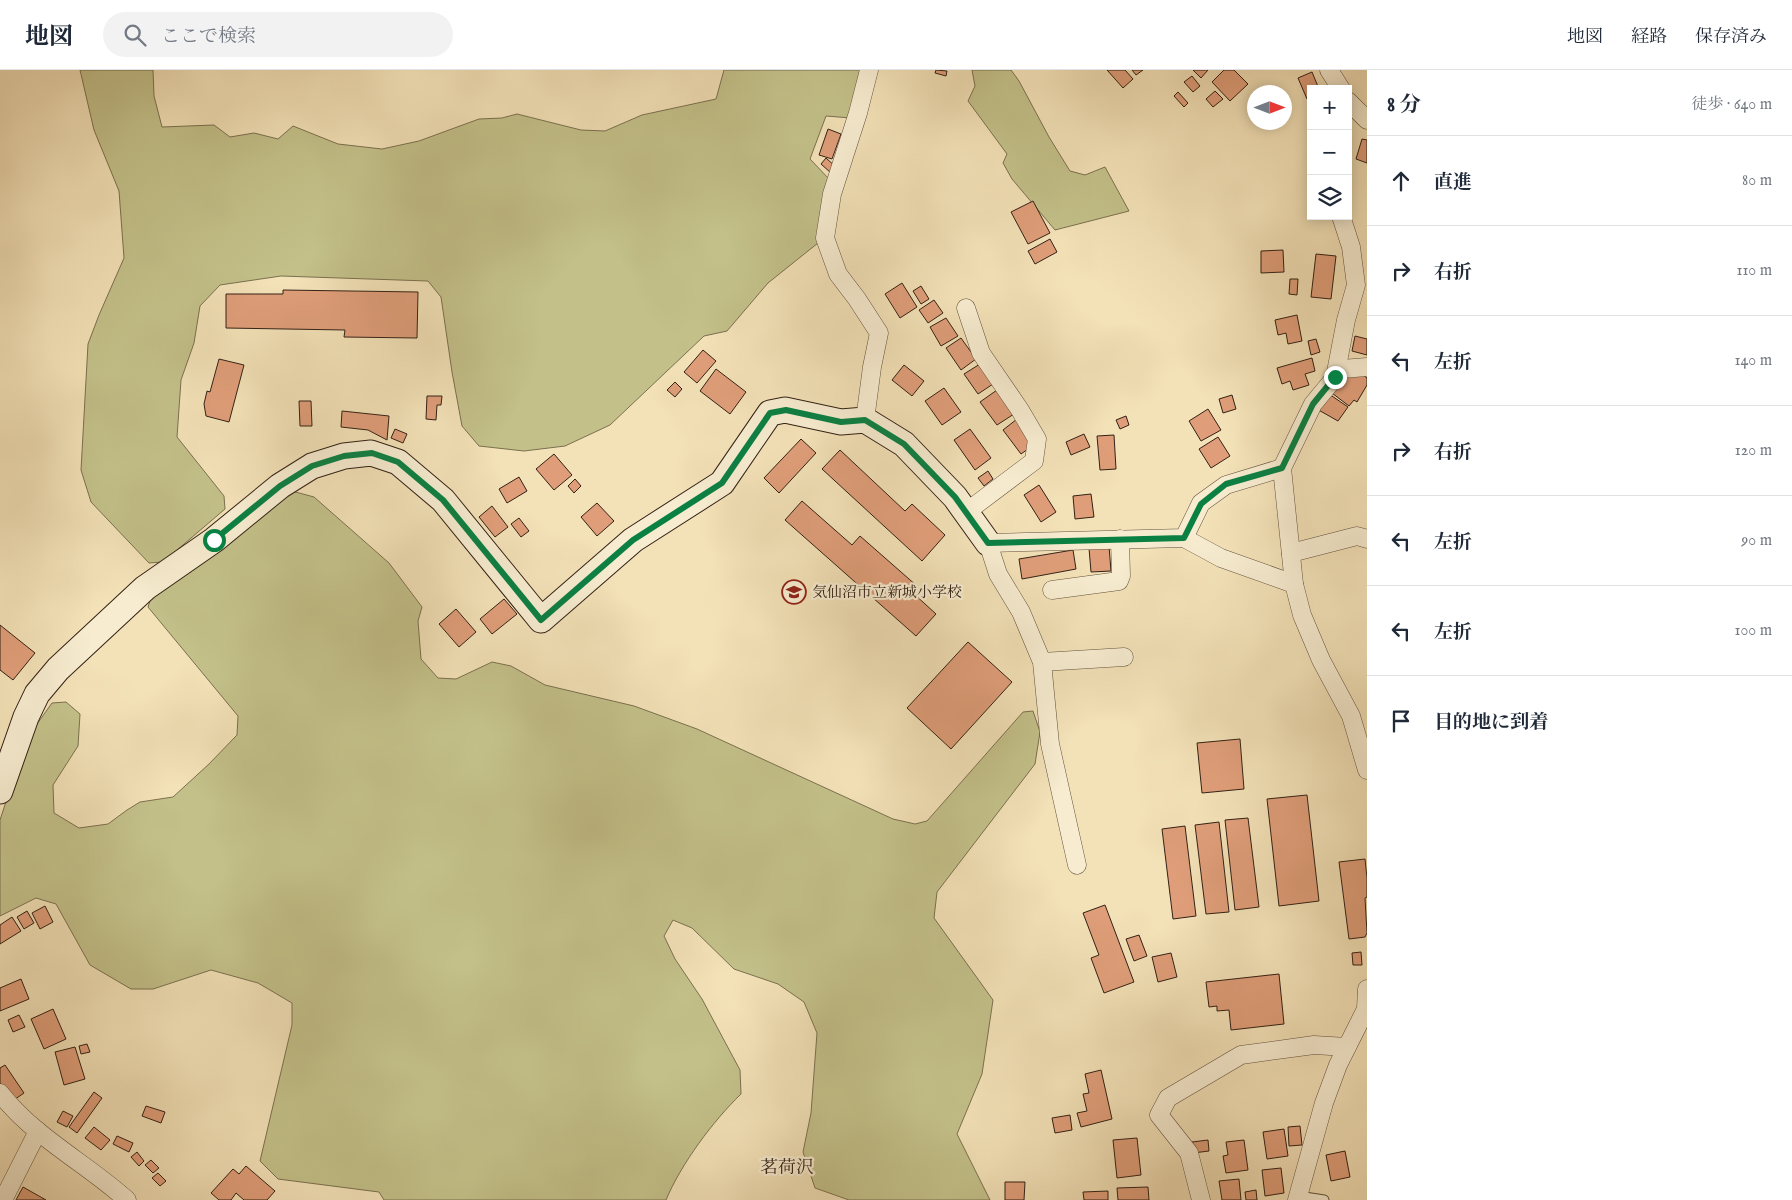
<!DOCTYPE html>
<html lang="ja">
<head>
<meta charset="utf-8">
<style>
	body { margin:0; font-family:"IM FELL English","Noto Serif JP",serif; background:#f2f2f3; color:#1f2937 }
	.controls { position:absolute; right:15px; top:15px; display:grid; overflow:hidden; border-radius:0px; box-shadow:0 2px 12px #0003 }
	.controls button { width:45px; height:45px; display:grid; place-items:center; padding:0; border:0; border-bottom:1px solid #e0e1e3; background:#fff; color:#1f2937; font:25px sans-serif }
	.compass { position:absolute; left:1247px; top:15px; width:45px; height:45px; border-radius:50%; background:#fff; box-shadow:0 2px 12px #0003; rotate:90deg }
	.stop { position:absolute; width:15px; height:15px; margin:-11px; border:4px solid #0b8043; border-radius:50%; background:#fff }
	.stop.end { background:#0b8043; border-color:#fff; box-shadow:0 1px 5px #0008 }
	.list { margin:0; padding:0; list-style:none }
	h2 { display:flex; justify-content:space-between; align-items:center; height:65px; margin:0; padding:0 20px; font-size:21px }
	h2 small { font-size:16px; font-weight:400; color:#747a83 }
	.list li { display:grid; grid-template-columns:32px 1fr auto; gap:15px; align-items:center; box-sizing:border-box; height:90px; padding:0 20px; border-top:1px solid #e0e1e3 }
	.list b { display:block; font-size:19px; white-space:nowrap }
	.list em { font-size:16px; font-style:normal; color:#747a83 }
	.icon { flex:none; width:28px; height:28px; fill:none; stroke:currentColor; stroke-width:2; stroke-linecap:round; stroke-linejoin:round }
	.map { position:relative; flex:none; width:1367px; height:1130px; overflow:hidden }
	header { display:flex; align-items:center; gap:30px; box-sizing:border-box; height:70px; padding:0 25px; background:#fff; border-bottom:1px solid #e0e1e3 }
	header strong { font-size:24px }
	nav { display:flex; gap:28px; margin-inline-start:auto; font-size:18px }
	.search { width:350px; height:45px; background:#f2f2f3; display:flex; align-items:center; gap:12px; box-sizing:border-box; padding:0 18px; border-radius:28px; color:#747a83; font-size:19px }
	main { display:flex }
	aside { flex:1; background:#fff }
	.map>svg:first-child { display:block }
	.green { fill:#c3c089; stroke:#7b704f }
	.building { fill:#df9e79; stroke:#332115 }
	.lines { fill:none; stroke-linecap:round; stroke-linejoin:round }
	.lane-casing { stroke:#63513e; stroke-width:11 }
	.street-casing { stroke:#63513e; stroke-width:19 }
	.secondary-casing { stroke:#332115; stroke-width:27 }
	.lane { stroke:#f7ecd0; stroke-width:9 }
	.street { stroke:#f7ecd0; stroke-width:18 }
	.secondary { stroke:#f7ecd0; stroke-width:25 }
	.route { stroke:#0b8043; stroke-width:6 }
	.labels { text-anchor:middle; stroke-width:4.5; stroke-linejoin:round; paint-order:stroke }
	.poi-label { font-size:15px; fill:#332115; stroke:#f7ecd0; text-anchor:start }
	.quarter-label { font-size:18px; fill:#332115; stroke:#f7ecd0 }
</style>
</head>
<body>
<header>
<strong>地図</strong>
<div class="search"><svg class="icon" aria-label="search" viewBox="0 0 24 24"><circle cx="10" cy="10" r="6"/><path d="M15 15l6 6"/></svg>ここで検索</div>
<nav><a>地図</a><a>経路</a><a>保存済み</a></nav>
</header>
<main>
<div class="map">
<svg width="1367" height="1130" viewBox="0 0 1367 1130">
	<rect width="100%" height="100%" fill="#f3e1b7"/>
	<filter id="stains"><feTurbulence type="fractalNoise" baseFrequency=".004" numOctaves="4"/><feColorMatrix values="0 0 0 0 .2 0 0 0 0 .09 0 0 0 0 .02 0 0 0 .5 -.17"/></filter>
	<radialGradient id="worn" r=".72"><stop offset=".6" stop-color="#630" stop-opacity="0"/><stop offset="1" stop-color="#630" stop-opacity=".3"/></radialGradient>
	<g class="green">
		<polygon points="80,0 153,0 154,26 162,57 214,55 230,67 254,63 278,69 293,56 338,74 382,79 419,71 479,49 502,48 517,44 581,60 605,61 642,45 716,29 724,0 861,0 851,48 826,46 810,89 830,110 818,173 768,213 727,261 704,266 610,355 565,376 524,381 479,376 462,356 452,302 441,227 428,211 281,206 220,215 200,236 194,273 181,310 177,367 224,426 225,439 163,492 149,493 91,432 81,400 88,274 99,245 124,188 119,121 94,60"/>
		<polygon points="972,0 1011,0 1019,11 1049,67 1070,101 1085,105 1105,97 1129,141 1055,160 1012,109 1003,93 1007,84 968,31 975,16"/>
		<path d="M288,420L314,427L389,493L422,537L418,551L421,589L438,608L456,609L492,592L511,596L545,615L634,636L697,659L893,749L915,754L927,751L1023,642L1033,641L1040,662L1035,694L937,822L934,848L993,930L982,1004L957,1064L990,1130H849L815,1118L803,1082L811,1043L817,963L804,932L778,914L734,899L692,858L673,850L664,866L675,889L702,929L740,1000L741,1024C713,1051 681,1094 666,1130H384L379,1122L278,1109L260,1091L292,955V933L258,913L211,900L153,919H131L90,895L56,834L36,828L0,846V750L27,668L52,633L66,632L80,644L78,676L53,715L54,743L79,758L108,754L127,740L140,732L173,727L209,694L237,665L238,646L148,537L153,522Z"/>
	</g>
	<g class="building">
		<polygon points="936,0 947,1 946,6 935,3"/>
		<polygon points="1107,0 1125,0 1133,9 1123,18"/>
		<polygon points="1132,0 1143,0 1136,5"/>
		<polygon points="1193,0 1208,0 1201,8"/>
		<polygon points="1224,0 1234,0 1248,14 1230,31 1212,12"/>
		<polygon points="1312,2 1319,19 1311,19 1311,27 1307,29 1298,8"/>
		<polygon points="1192,6 1200,16 1193,22 1184,12"/>
		<polygon points="1270,16 1272,22 1257,22 1256,21"/>
		<polygon points="1215,21 1223,29 1213,37 1206,29"/>
		<polygon points="1178,22 1188,33 1184,37 1174,26"/>
		<polygon points="828,59 841,64 832,89 819,85"/>
		<polygon points="1362,69 1367,70 1367,93 1356,89"/>
		<polygon points="826,88 836,97 831,103 821,94"/>
		<polygon points="1033,131 1050,163 1028,174 1011,142"/>
		<polygon points="1050,169 1057,182 1035,194 1028,181"/>
		<polygon points="1283,180 1284,202 1261,203 1261,181"/>
		<polygon points="1316,184 1336,186 1331,229 1311,227"/>
		<polygon points="1290,209 1298,209 1297,225 1289,224"/>
		<polygon points="902,213 917,237 900,248 885,224"/>
		<polygon points="921,216 929,229 921,234 913,221"/>
		<polygon points="283,220 418,222 417,268 344,267 345,260 226,258 226,224 283,224"/>
		<polygon points="934,230 943,243 928,253 919,240"/>
		<polygon points="1297,245 1302,271 1288,274 1286,263 1278,265 1275,250"/>
		<polygon points="946,248 958,266 941,276 930,257"/>
		<polygon points="1355,266 1367,269 1367,285 1352,281"/>
		<polygon points="961,268 976,289 961,300 946,278"/>
		<polygon points="1316,269 1320,282 1311,285 1308,271"/>
		<polygon points="703,280 716,291 697,313 684,302"/>
		<polygon points="1312,288 1315,301 1305,304 1309,315 1293,320 1290,311 1282,314 1277,298"/>
		<polygon points="219,289 244,295 229,352 206,346 204,334 207,321 210,322"/>
		<polygon points="980,294 993,314 978,324 964,304"/>
		<polygon points="904,295 924,311 912,326 892,310"/>
		<polygon points="716,299 746,322 730,344 700,321"/>
		<polygon points="1343,302 1359,302 1367,308 1367,315 1357,332 1354,330 1349,336 1328,320"/>
		<polygon points="675,312 682,319 675,327 667,320"/>
		<polygon points="944,318 961,342 942,355 925,331"/>
		<polygon points="997,320 1014,344 997,355 980,332"/>
		<polygon points="1329,324 1348,337 1338,351 1315,338"/>
		<polygon points="1232,325 1236,339 1223,343 1219,329"/>
		<polygon points="427,326 442,326 441,335 437,335 436,350 426,349"/>
		<polygon points="299,331 311,331 312,356 300,356"/>
		<polygon points="1208,339 1221,360 1201,371 1189,351"/>
		<polygon points="342,341 389,346 387,370 368,360 341,357"/>
		<polygon points="1126,346 1129,355 1120,359 1116,350"/>
		<polygon points="1017,349 1035,374 1021,384 1003,360"/>
		<polygon points="395,359 407,364 403,373 391,368"/>
		<polygon points="970,359 991,388 975,400 954,370"/>
		<polygon points="1084,364 1090,377 1071,385 1066,372"/>
		<polygon points="1114,365 1116,399 1100,400 1097,366"/>
		<polygon points="1218,367 1230,386 1211,398 1199,379"/>
		<polygon points="801,369 816,383 779,423 764,408"/>
		<polygon points="840,380 905,441 912,434 945,465 922,491 822,399"/>
		<polygon points="554,384 572,405 554,420 536,399"/>
		<polygon points="988,401 993,409 984,416 978,408"/>
		<polygon points="519,407 527,421 507,433 499,419"/>
		<polygon points="575,409 581,416 574,423 568,416"/>
		<polygon points="1039,415 1056,442 1041,452 1024,425"/>
		<polygon points="1091,424 1094,447 1075,449 1073,426"/>
		<polygon points="802,431 852,475 860,466 917,516 912,522 936,544 916,566 785,450"/>
		<polygon points="597,433 614,451 597,466 581,447"/>
		<polygon points="492,436 508,457 495,467 479,447"/>
		<polygon points="519,448 529,461 521,467 511,454"/>
		<polygon points="1109,476 1111,501 1091,502 1089,478"/>
		<polygon points="1073,480 1076,499 1022,509 1019,489"/>
		<polygon points="504,529 517,544 492,564 480,549"/>
		<polygon points="456,539 476,562 459,577 439,554"/>
		<polygon points="0,555 35,583 13,610 0,600"/>
		<polygon points="968,572 1012,612 951,679 907,638"/>
		<polygon points="1240,669 1244,719 1202,723 1197,673"/>
		<polygon points="1307,725 1319,831 1279,836 1267,729"/>
		<polygon points="1248,748 1259,837 1235,840 1225,750"/>
		<polygon points="1219,752 1229,842 1206,844 1195,755"/>
		<polygon points="1185,756 1196,846 1173,849 1162,759"/>
		<polygon points="1365,789 1367,808 1367,827 1365,828 1367,863 1365,867 1349,869 1339,792"/>
		<polygon points="1105,835 1134,912 1104,923 1091,888 1099,885 1083,843"/>
		<polygon points="45,836 53,852 40,859 32,843"/>
		<polygon points="27,841 34,853 24,859 17,847"/>
		<polygon points="12,847 21,861 0,874 0,855"/>
		<polygon points="1139,865 1147,886 1134,891 1126,869"/>
		<polygon points="1361,882 1362,895 1353,895 1352,883"/>
		<polygon points="1171,883 1177,907 1158,912 1152,887"/>
		<polygon points="1279,904 1284,954 1231,960 1229,940 1217,941 1217,936 1209,937 1206,912"/>
		<polygon points="21,909 29,929 0,941 0,918"/>
		<polygon points="53,939 66,969 44,979 31,949"/>
		<polygon points="19,945 25,957 13,962 8,950"/>
		<polygon points="87,974 90,982 81,984 79,976"/>
		<polygon points="75,977 85,1009 64,1015 55,982"/>
		<polygon points="5,995 24,1023 11,1032 0,1014 0,998"/>
		<polygon points="1101,1000 1112,1049 1081,1057 1077,1043 1087,1041 1083,1024 1089,1023 1085,1004"/>
		<polygon points="94,1022 102,1028 77,1063 69,1057"/>
		<polygon points="146,1036 165,1042 161,1053 142,1046"/>
		<polygon points="63,1041 73,1046 67,1057 57,1052"/>
		<polygon points="1070,1045 1072,1060 1055,1063 1052,1048"/>
		<polygon points="1300,1056 1302,1075 1289,1076 1288,1057"/>
		<polygon points="94,1057 110,1070 101,1080 85,1068"/>
		<polygon points="1284,1059 1288,1086 1267,1089 1263,1062"/>
		<polygon points="117,1066 133,1073 129,1082 113,1074"/>
		<polygon points="1137,1068 1141,1105 1117,1108 1113,1070"/>
		<polygon points="1208,1070 1209,1081 1193,1083 1192,1072"/>
		<polygon points="1244,1070 1248,1100 1226,1103 1223,1086 1228,1085 1226,1072"/>
		<polygon points="1345,1081 1350,1107 1331,1111 1326,1085"/>
		<polygon points="137,1082 144,1091 139,1096 131,1087"/>
		<polygon points="151,1090 159,1098 153,1103 145,1095"/>
		<polygon points="246,1096 275,1121 267,1130 244,1130 236,1123 231,1130 219,1130 211,1123 233,1099 239,1104"/>
		<polygon points="1281,1098 1284,1123 1265,1126 1262,1100"/>
		<polygon points="158,1103 166,1111 160,1116 152,1108"/>
		<polygon points="1239,1109 1241,1130 1222,1130 1219,1111"/>
		<polygon points="1005,1112 1025,1112 1024,1130 1005,1130"/>
		<polygon points="23,1117 46,1130 16,1130"/>
		<polygon points="1148,1117 1149,1130 1118,1130 1117,1118"/>
		<polygon points="1256,1120 1257,1130 1246,1130 1245,1122"/>
		<polygon points="1108,1121 1108,1130 1084,1130 1083,1122"/>
	</g>
	<g class="lines">
		<g class="lane-casing">
			<polyline id="lane" points="1298,1126 1324,1130"/>
		</g>
		<g class="street-casing">
			<g id="street">
				<polyline points="1329,0 1341,19"/>
				<polyline points="1348,31 1367,50"/>
				<polyline points="1335,307 1346,250 1356,215 1351,177 1341,146"/>
				<polyline points="865,350 872,297 879,263 857,229 838,204 825,168 832,124 858,43 869,0"/>
				<polyline points="1282,398 1313,334 1342,299 1367,297"/>
				<polyline points="965,443 1034,391 1037,369 1020,340 981,283 966,238"/>
				<polyline points="1184,468 1221,488 1294,514"/>
				<polyline points="1291,483 1357,466 1367,469"/>
				<polyline points="1052,520 1119,511 1121,506 1120,469"/>
				<polyline points="1042,592 1124,587"/>
				<polyline points="1077,795 1050,674 1042,592 1021,542 998,504 988,473 1184,468 1201,433 1226,415 1282,398 1294,514 1302,545 1321,590 1351,646 1367,700"/>
				<path d="M0,1023C34,1067 86,1093 127,1130"/>
				<polyline points="3,1130 38,1061"/>
				<polyline points="1201,1130 1189,1083 1159,1045 1168,1028 1241,985 1314,975 1347,977"/>
				<polyline points="1297,1130 1324,1033 1338,995 1366,939 1367,919"/>
			</g>
		</g>
		<g class="secondary-casing">
			<polyline id="secondary" points="0,721 26,647 37,624 58,599 145,518 214,470 280,416 312,396 344,386 371,383 398,392 443,430 541,550 633,470 722,413 770,343 785,340 841,352 865,350 904,374 955,427 988,473"/>
		</g>
		<use href="#lane" class="lane"/>
		<use href="#street" class="street"/>
		<use href="#secondary" class="secondary"/>
	</g>
	<g class="lines">
		<polyline class="route" points="214,470 280,416 312,396 344,386 372,383 398,392 443,430 541,550 633,470 722,413 770,343 786,340 841,352 865,350 904,374 955,427 988,473 1184,468 1201,434 1226,414 1282,398 1313,334 1335,307"/>
	</g>
	<defs>
		<g id="school-ring" transform="scale(1.25)"><circle r="9.5" fill="#f7ecd0" stroke="#8f2418" stroke-width="1.5"/><path d="M0-5L7-2L0 1L-7-2ZM-4 1L0 2.5L4 1V4Q0 6-4 4Z" fill="#8f2418"/></g>
	</defs>
	<g fill-rule="evenodd">
		<use href="#school-ring" x="794" y="522"/>
	</g>
	<g class="labels">
		<g class="poi-label">
			<text x="812" y="527">気仙沼市立新城小学校</text>
		</g>
		<g class="quarter-label">
			<text x="787" y="1103">茗荷沢</text>
		</g>
	</g>
	<rect width="100%" height="100%" filter="url(#stains)"/>
	<rect width="100%" height="100%" fill="url(#worn)"/>
</svg>
<div class="controls">
<button>+</button>
<button>−</button>
<button><svg class="icon" aria-label="layers" viewBox="0 0 24 24"><path d="M12 4l9 5-9 5-9-5zM3 14l9 5 9-5"/></svg></button>
</div>
<svg class="compass" viewBox="-18 -18 36 36"><path d="M0-13l5 13h-10z" fill="#e53935"/><path d="M0 13l5-13h-10z" fill="#747a83"/></svg>
<div class="stop" style="left:214px;top:470px"></div>
<div class="stop end" style="left:1335px;top:307px"></div>
</div>
<aside>
<h2>8 分<small>徒歩 · 640 m</small></h2>
<ul class="list">
<li><svg class="icon" aria-label="ahead" viewBox="0 0 24 24"><path d="M12 20V5M6 11l6-6 6 6"/></svg><div><b>直進</b></div><em>80 m</em></li>
<li><svg class="icon" aria-label="right" viewBox="0 0 24 24"><path d="M7 20v-9h11M14 6l5 5-5 5"/></svg><div><b>右折</b></div><em>110 m</em></li>
<li><svg class="icon" aria-label="left" viewBox="0 0 24 24"><path d="M17 20v-9H6M10 6l-5 5 5 5"/></svg><div><b>左折</b></div><em>140 m</em></li>
<li><svg class="icon" aria-label="right" viewBox="0 0 24 24"><path d="M7 20v-9h11M14 6l5 5-5 5"/></svg><div><b>右折</b></div><em>120 m</em></li>
<li><svg class="icon" aria-label="left" viewBox="0 0 24 24"><path d="M17 20v-9H6M10 6l-5 5 5 5"/></svg><div><b>左折</b></div><em>90 m</em></li>
<li><svg class="icon" aria-label="left" viewBox="0 0 24 24"><path d="M17 20v-9H6M10 6l-5 5 5 5"/></svg><div><b>左折</b></div><em>100 m</em></li>
<li><svg class="icon" aria-label="arrive" viewBox="0 0 24 24"><path d="M6 21V4h12l-3 4 3 4H6"/></svg><div><b>目的地に到着</b></div></li>
</ul>
</aside>
</main>
</body>
</html>
